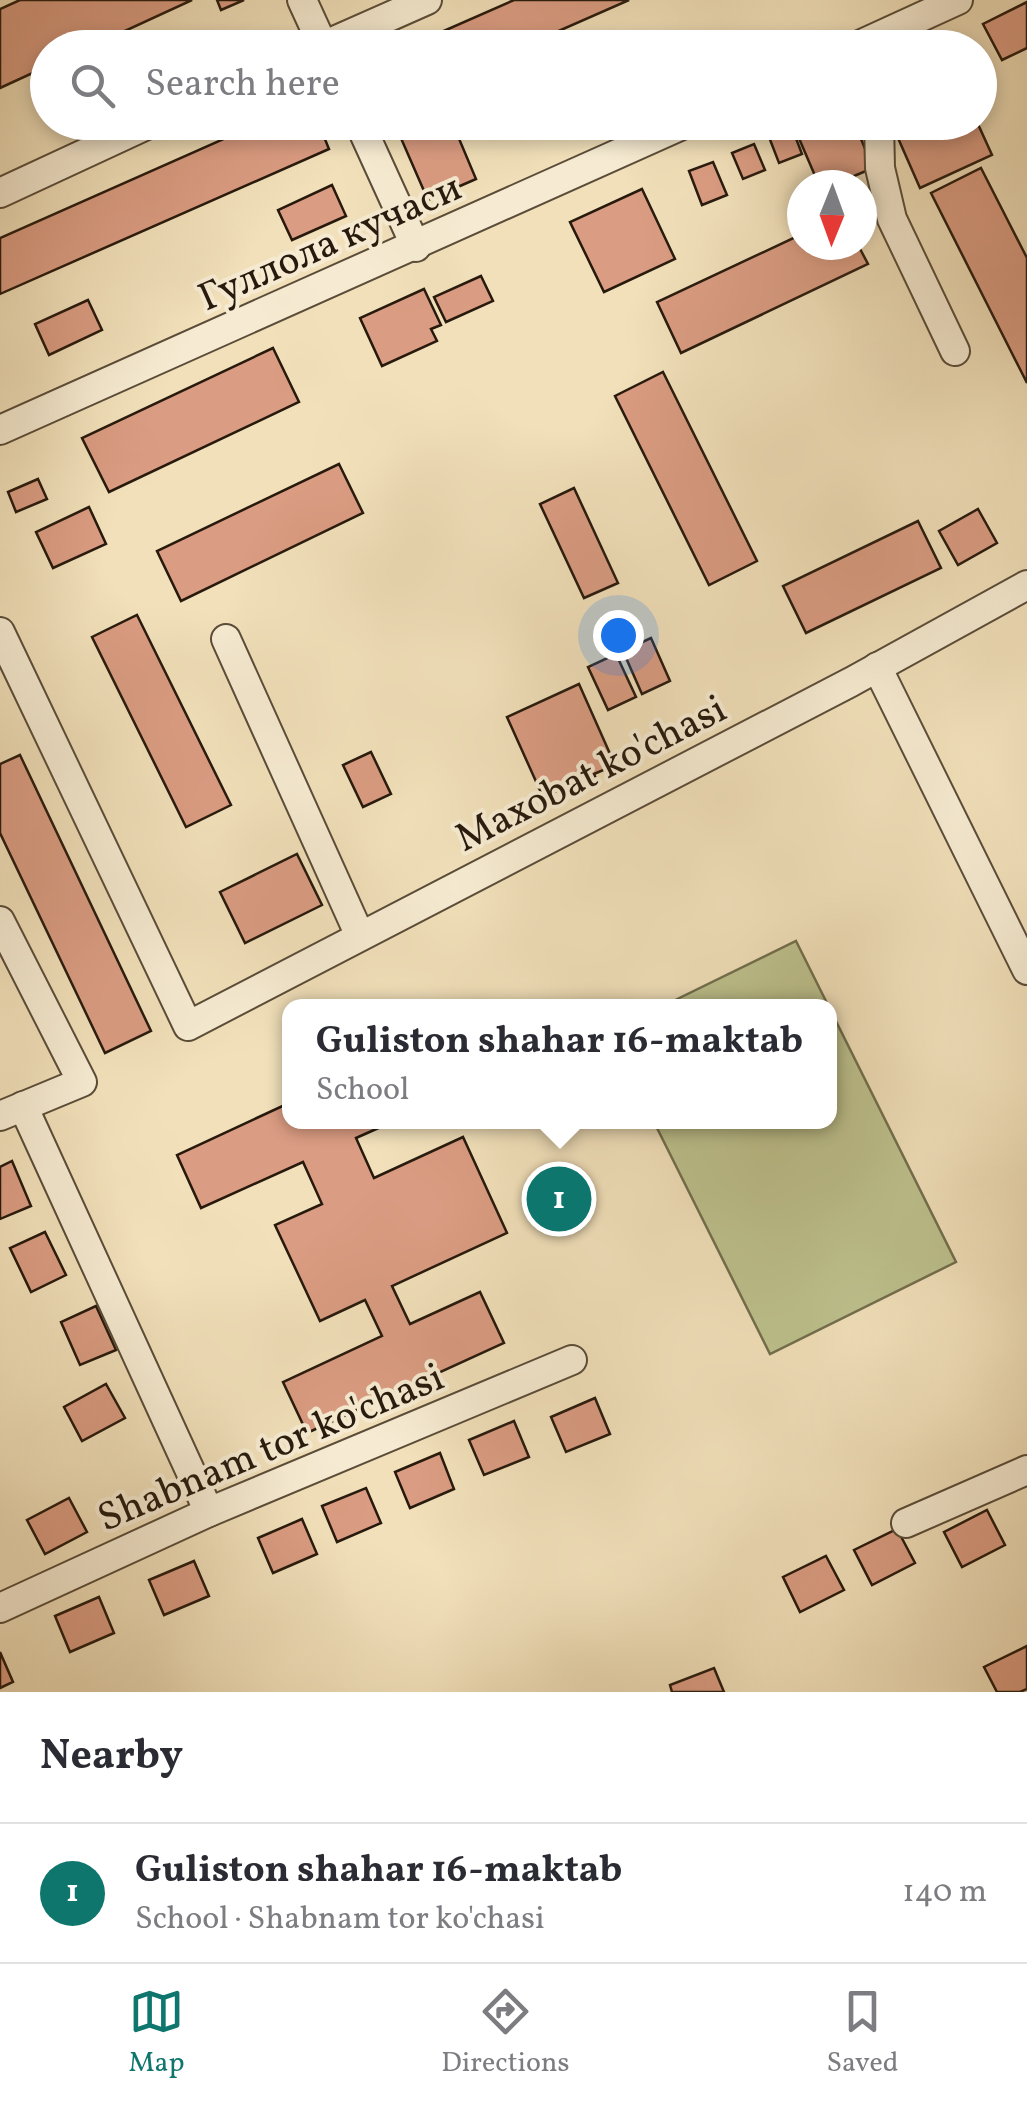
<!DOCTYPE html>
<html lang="en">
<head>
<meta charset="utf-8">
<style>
	body { margin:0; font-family:Vollkorn,serif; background:#f2f2f3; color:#2b2b33 }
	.compass { position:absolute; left:787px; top:170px; width:90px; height:90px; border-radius:50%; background:#fff; box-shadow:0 5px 15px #0003; rotate:181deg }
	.you { position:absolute; left:618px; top:635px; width:35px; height:35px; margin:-25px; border:8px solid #fff; border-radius:50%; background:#1a73e8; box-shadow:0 0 0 15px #1a73e833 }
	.badge { display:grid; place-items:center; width:65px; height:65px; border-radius:50%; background:#0f766e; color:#fff; font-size:32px; font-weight:700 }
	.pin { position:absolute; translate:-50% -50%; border:5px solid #fff; box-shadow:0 2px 10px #0006 }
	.popup { position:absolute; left:282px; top:999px; width:555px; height:130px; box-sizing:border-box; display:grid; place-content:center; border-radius:20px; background:#fff; filter:drop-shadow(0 2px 8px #0005); font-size:32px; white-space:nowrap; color:#7c7c81 }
	.popup b { font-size:38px; color:#2b2b33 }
	.popup::after { content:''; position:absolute; left:50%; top:100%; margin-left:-20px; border:20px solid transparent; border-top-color:#fff }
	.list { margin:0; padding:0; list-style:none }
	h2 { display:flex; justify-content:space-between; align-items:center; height:130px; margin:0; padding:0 40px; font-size:42px }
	h2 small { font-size:32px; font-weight:400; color:#7c7c81 }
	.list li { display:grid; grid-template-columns:65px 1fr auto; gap:30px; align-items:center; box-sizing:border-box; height:140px; padding:0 40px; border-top:2px solid #e1e1e2 }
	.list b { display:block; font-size:38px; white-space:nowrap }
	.list p { margin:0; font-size:32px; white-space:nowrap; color:#7c7c81 }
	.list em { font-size:32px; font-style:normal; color:#7c7c81 }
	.icon { flex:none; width:55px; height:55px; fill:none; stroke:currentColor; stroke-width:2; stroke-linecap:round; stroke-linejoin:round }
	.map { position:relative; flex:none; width:1027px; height:1692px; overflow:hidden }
	.search { position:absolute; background:#fff; box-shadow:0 5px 15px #0003; left:30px; right:30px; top:30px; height:110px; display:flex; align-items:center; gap:25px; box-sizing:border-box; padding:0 35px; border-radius:55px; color:#7c7c81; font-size:38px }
	.sheet { height:270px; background:#fff }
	nav { display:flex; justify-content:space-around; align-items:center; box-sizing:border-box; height:140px; border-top:2px solid #e1e1e2; background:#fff; font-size:28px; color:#7c7c81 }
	nav a { display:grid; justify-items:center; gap:5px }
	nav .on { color:#0f766e }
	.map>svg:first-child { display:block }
	.green { fill:#bdc18d; stroke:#726e4d; stroke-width:2.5 }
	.building { fill:#da9c82; stroke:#271a0d; stroke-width:2.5 }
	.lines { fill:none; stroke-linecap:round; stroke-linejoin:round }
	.minor-casing { stroke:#5a4c38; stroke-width:32 }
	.minor { stroke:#f6ebd2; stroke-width:28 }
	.labels { text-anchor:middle; stroke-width:8; stroke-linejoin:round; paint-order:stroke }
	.street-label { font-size:40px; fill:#271a0d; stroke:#f6ebd2 }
</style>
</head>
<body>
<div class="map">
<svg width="1027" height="1692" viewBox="0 0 1027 1692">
	<rect width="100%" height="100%" fill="#f1e0ba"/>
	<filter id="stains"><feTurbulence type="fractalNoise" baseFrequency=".002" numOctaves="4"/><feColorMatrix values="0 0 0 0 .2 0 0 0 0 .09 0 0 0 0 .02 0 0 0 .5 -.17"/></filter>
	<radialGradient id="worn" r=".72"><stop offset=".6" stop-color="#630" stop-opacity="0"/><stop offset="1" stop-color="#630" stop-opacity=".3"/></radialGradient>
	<polygon class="green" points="796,941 956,1262 770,1354 654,1122 829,1122 829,1006 663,1006"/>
	<g class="building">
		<polygon points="20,0 192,0 88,48 48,48 48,66 0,88 0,9"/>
		<polygon points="217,0 244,0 221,10"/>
		<polygon points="514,0 629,0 520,48 405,48"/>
		<polygon points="1027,2 1027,48 1002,60 983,24"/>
		<polygon points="277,35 282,48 249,48"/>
		<polygon points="262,122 318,122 329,149 0,294 0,238"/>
		<polygon points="431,122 452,122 476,179 428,200 400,136"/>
		<polygon points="810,122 854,122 873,168 833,185 819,185 795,129"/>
		<polygon points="891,122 977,122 992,155 920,188"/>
		<polygon points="792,128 802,154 779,163 769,137"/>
		<polygon points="754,144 765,170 743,179 732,153"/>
		<polygon points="713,162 727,195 702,205 689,171"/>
		<polygon points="981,168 1027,258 1027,383 931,193"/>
		<polygon points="332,185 346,216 292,240 278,210"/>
		<polygon points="642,189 675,259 604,292 570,222"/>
		<polygon points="802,234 802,245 858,245 868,264 681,353 657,302"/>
		<polygon points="481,276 493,301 446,322 434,297"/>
		<polygon points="424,289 441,325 431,329 437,341 382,366 360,318"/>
		<polygon points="88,300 102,330 49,355 35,324"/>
		<polygon points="273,348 299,402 109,492 82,438"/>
		<polygon points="663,372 757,561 709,585 615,396"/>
		<polygon points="339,464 363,513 181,601 157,551"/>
		<polygon points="38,479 47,499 16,512 8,492"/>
		<polygon points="574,488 618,583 584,598 540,504"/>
		<polygon points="89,507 106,544 53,568 36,532"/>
		<polygon points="978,509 997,543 958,565 939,531"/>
		<polygon points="918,521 941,568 806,633 783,586"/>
		<polygon points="137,615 231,805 186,827 92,637"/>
		<polygon points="651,638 670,681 642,694 623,651"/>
		<polygon points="616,654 636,697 608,710 588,667"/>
		<polygon points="579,684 615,765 594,774 598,783 572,795 568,786 543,797 507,717"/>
		<polygon points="371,752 391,794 363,807 343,765"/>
		<polygon points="20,755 151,1031 105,1053 0,833 0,764"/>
		<polygon points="297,854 322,905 245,943 220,892"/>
		<polygon points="289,1103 289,1122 392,1122 356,1138 374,1178 463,1137 507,1233 392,1286 410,1324 480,1292 504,1343 307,1433 283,1382 382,1336 365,1300 320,1321 275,1225 322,1204 303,1162 201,1208 177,1155"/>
		<polygon points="12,1161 31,1206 0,1219 0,1167"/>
		<polygon points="45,1232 66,1275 31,1292 10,1248"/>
		<polygon points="96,1306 116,1350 80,1365 61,1322"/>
		<polygon points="106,1384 125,1418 82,1441 64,1407"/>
		<polygon points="595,1398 610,1434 566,1452 551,1417"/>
		<polygon points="514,1421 529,1457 484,1475 469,1440"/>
		<polygon points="440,1453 454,1489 410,1508 395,1472"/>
		<polygon points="366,1488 381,1523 337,1542 322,1506"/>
		<polygon points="69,1498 87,1532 45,1554 27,1520"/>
		<polygon points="987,1510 1005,1545 962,1567 944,1532"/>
		<polygon points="302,1519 317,1554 273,1573 258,1538"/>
		<polygon points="897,1529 915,1563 872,1585 854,1550"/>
		<polygon points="826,1556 844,1590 800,1612 783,1577"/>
		<polygon points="194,1561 209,1596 164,1615 149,1580"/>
		<polygon points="99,1597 114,1633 70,1652 55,1616"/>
		<polygon points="1027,1646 1027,1689 1020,1692 997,1692 984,1667"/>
		<polygon points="0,1652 13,1682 0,1688"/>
		<polygon points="714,1668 724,1692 672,1692 670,1685"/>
	</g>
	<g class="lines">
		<g class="minor-casing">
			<g id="minor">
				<polyline points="302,0 324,48"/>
				<polyline points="323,46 427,0"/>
				<polyline points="853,48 958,0"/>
				<polyline points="359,122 416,247"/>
				<polyline points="879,122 880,168 892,219 955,351"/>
				<polyline points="0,193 153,122"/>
				<polyline points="0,430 689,122"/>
				<polyline points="0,632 188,1026 851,682 1027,585"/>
				<polyline points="226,639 360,936"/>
				<polyline points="877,667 1027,970"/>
				<polyline points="0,921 82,1082 0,1116"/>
				<polyline points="23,1106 209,1512"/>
				<polyline points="906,1523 1027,1470"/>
				<polyline points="0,1608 209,1512 572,1360"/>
			</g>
		</g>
		<use href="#minor" class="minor"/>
	</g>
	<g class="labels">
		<g class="street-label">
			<text transform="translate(329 241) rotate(-24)" y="14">Гуллола кучаси</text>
			<text transform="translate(590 772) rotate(-27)" y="14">Maxobat ko'chasi</text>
			<text transform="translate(270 1446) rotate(-23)" y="14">Shabnam tor ko'chasi</text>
		</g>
	</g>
	<rect width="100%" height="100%" filter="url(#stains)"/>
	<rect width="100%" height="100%" fill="url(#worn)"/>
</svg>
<svg class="compass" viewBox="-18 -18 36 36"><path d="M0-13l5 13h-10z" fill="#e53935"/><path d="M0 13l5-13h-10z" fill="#7c7c81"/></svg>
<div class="you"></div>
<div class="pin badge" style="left:559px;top:1199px">1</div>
<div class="popup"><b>Guliston shahar 16-maktab</b>School</div>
<div class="search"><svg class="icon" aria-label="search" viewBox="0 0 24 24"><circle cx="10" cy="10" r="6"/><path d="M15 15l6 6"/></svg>Search here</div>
</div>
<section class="sheet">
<h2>Nearby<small></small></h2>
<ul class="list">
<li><span class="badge">1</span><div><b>Guliston shahar 16-maktab</b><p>School · Shabnam tor ko'chasi</p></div><em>140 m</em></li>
</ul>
</section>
<nav>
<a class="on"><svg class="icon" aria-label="map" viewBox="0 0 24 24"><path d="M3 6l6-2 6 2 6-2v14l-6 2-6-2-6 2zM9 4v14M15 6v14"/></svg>Map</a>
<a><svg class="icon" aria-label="directions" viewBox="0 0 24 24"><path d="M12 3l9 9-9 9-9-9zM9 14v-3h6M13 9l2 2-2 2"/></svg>Directions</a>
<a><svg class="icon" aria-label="saved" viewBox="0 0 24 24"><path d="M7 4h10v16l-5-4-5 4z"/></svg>Saved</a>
</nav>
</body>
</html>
